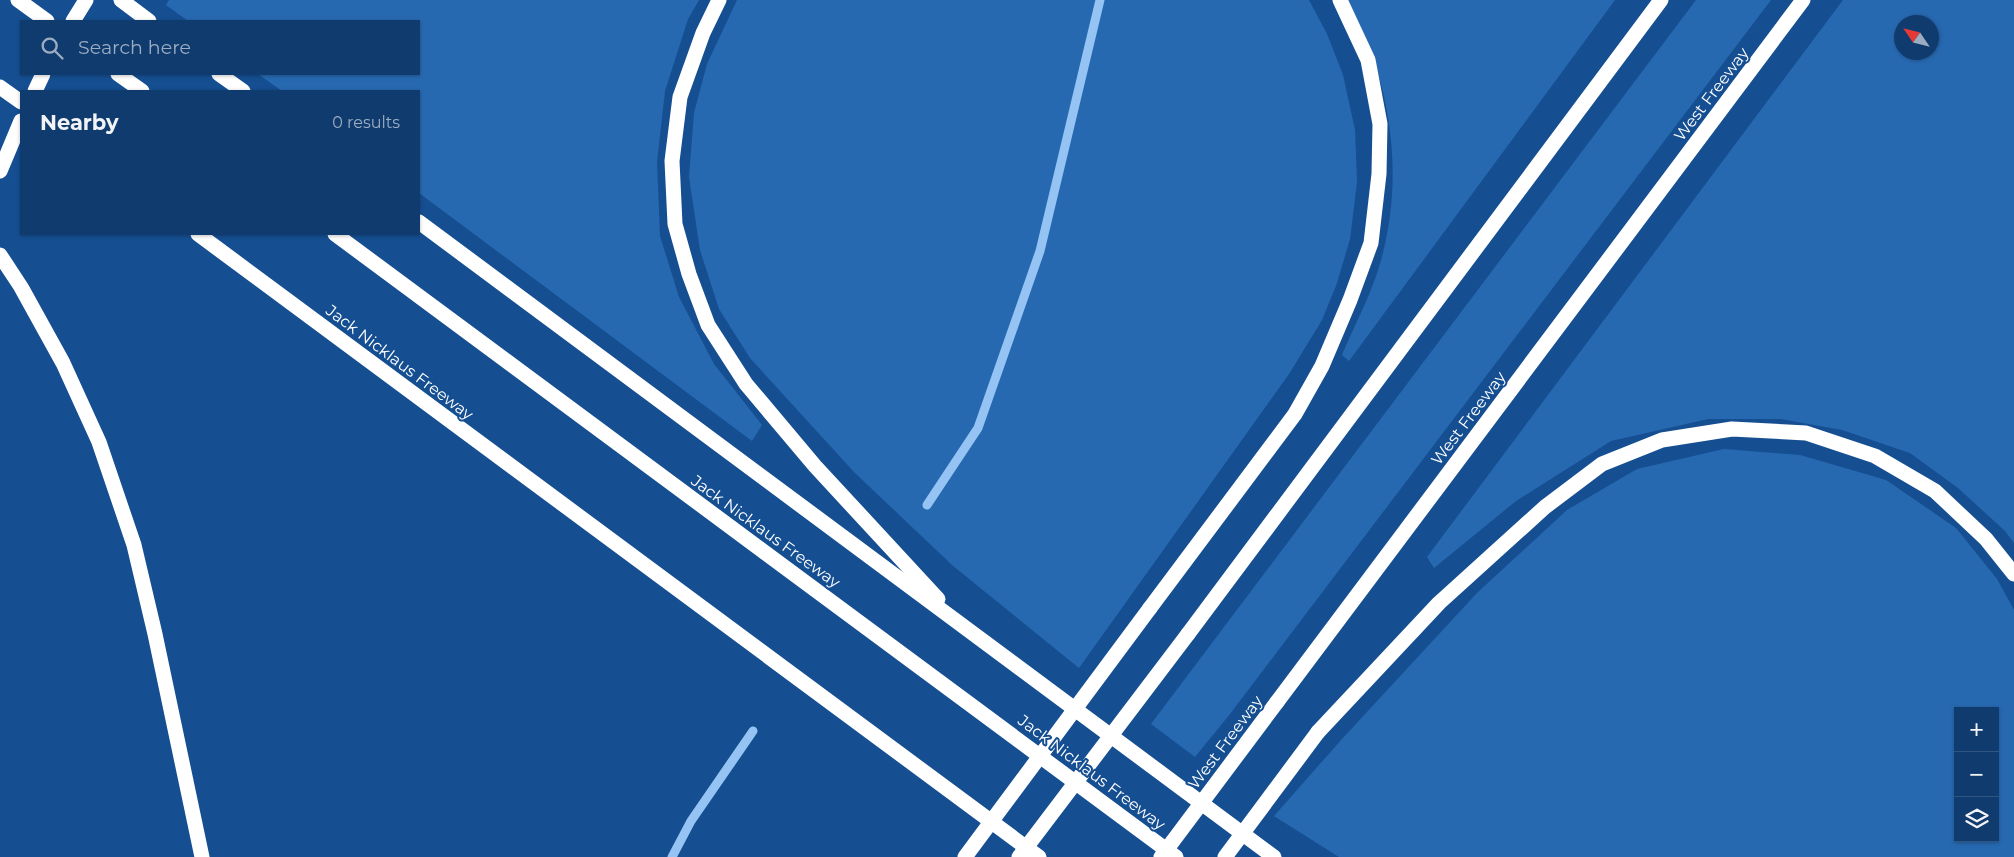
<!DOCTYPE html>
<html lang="en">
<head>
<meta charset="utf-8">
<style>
	body { margin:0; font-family:Montserrat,sans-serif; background:#194273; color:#f1f3f6 }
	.controls { position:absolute; right:15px; bottom:15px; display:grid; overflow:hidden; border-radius:0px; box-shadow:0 1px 4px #0004 }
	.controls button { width:45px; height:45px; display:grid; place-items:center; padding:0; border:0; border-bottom:1px solid #305581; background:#103b6e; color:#f1f3f6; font:25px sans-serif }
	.compass { position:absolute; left:1894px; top:15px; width:45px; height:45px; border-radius:50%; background:#103b6e; box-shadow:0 1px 4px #0004; rotate:305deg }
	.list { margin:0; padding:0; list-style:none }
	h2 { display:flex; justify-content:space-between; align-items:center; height:65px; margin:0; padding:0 20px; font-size:21px }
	h2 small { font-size:16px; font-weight:400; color:#9cadc2 }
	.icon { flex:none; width:28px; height:28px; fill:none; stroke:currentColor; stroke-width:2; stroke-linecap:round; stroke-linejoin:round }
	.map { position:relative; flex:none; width:2014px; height:857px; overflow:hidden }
	.search { position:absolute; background:#103b6e; box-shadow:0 1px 4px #0004; left:20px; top:20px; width:400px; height:55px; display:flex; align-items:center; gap:12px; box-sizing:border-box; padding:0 18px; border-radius:0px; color:#9cadc2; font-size:19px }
	.panel { position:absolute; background:#103b6e; box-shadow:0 1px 4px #0004; left:20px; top:90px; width:400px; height:145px; border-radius:0px }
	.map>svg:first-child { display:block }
	.green { fill:#2769b1; fill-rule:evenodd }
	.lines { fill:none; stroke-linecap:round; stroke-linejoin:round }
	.stream { stroke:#95c4f4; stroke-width:9 }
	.highway { stroke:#fff; stroke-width:15 }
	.highway-bridge { stroke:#fff; stroke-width:15 }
	.labels { text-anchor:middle; stroke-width:4; stroke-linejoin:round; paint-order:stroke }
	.street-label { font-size:16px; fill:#fff; stroke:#154f92 }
</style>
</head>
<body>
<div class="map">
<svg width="2014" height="857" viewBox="0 0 2014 857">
	<rect width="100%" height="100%" fill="#154f92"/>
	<g class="green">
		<polygon points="169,0 699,0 688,19 665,91 657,162 660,236 679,297 714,364 762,425 752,441 419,193 419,91 282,91 258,74 419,74 419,21 188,21 166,5"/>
		<polygon points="737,0 1309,0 1327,34 1343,75 1355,130 1357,182 1350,239 1337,283 1322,320 1289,374 1079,668 952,565 854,472 750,358 719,309 700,250 689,177 694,113 707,64"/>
		<path d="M1347,0H1615L1349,361L1342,355C1354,326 1370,297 1379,267C1406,179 1392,80 1347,0Z"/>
		<polygon points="1696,0 1771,0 1230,714 1195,757 1151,724"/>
		<path d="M1843,0H2014V543L2005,531L1958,488L1910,453L1842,430L1781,419H1708L1611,441L1516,501L1434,568L1427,557ZM1902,22H1932V52H1902Z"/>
		<path d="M1724,449L1800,455L1886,480L1956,528L1997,579L2014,610V857H1339L1274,816L1342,739L1477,593L1567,510L1637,469ZM1958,711H1995V838H1958Z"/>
	</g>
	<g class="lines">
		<g class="stream">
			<polyline points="927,505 978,428 1040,251 1100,0"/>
			<polyline points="672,857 691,821 753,731"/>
		</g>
		<g class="highway">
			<polyline points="18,0 47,21"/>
			<polyline points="121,0 149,21"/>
			<polyline points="719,0 703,33 680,97 672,161 675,224 689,274 708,325 746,384 815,466 938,599"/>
			<polyline points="73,21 86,0"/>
			<polyline points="118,74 142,91"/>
			<polyline points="219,74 243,91"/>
			<polyline points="0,87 21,102"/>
			<polyline points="35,91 43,74"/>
			<polyline points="0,171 21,121"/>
			<polyline points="419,222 1274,857"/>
			<polyline points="198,234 1039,857"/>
			<polyline points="335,234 1176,857"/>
			<polyline points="0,255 21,287 63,363 99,442 134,545 155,634 202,857"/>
			<polyline points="1150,608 1295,414 1322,366 1350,300 1371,243 1379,174 1380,124 1368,60 1340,0"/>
			<polyline points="1188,634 1661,0"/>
			<polyline points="1277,702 1803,0"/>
			<polyline points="1318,732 1439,603 1545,507 1602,464 1662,440 1732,429 1806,433 1875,456 1935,491 1986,539 2014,574"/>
		</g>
		<g class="highway-bridge">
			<polyline points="965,857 1150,608"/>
			<polyline points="1019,857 1188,634"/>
			<polyline points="1161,857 1277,702"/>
			<polyline points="1225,857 1318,732"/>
		</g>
	</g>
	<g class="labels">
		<g class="street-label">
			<text transform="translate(1711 94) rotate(-53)" y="6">West Freeway</text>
			<text transform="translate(400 362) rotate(37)" y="6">Jack Nicklaus Freeway</text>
			<text transform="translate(1468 418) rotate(-53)" y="6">West Freeway</text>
			<text transform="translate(766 531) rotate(36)" y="6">Jack Nicklaus Freeway</text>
			<text transform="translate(1225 742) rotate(-53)" y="6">West Freeway</text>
			<text transform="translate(1092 772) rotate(37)" y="6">Jack Nicklaus Freeway</text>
		</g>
	</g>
</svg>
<div class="controls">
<button>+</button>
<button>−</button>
<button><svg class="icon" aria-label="layers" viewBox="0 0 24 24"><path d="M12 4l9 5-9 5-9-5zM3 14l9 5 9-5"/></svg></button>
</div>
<svg class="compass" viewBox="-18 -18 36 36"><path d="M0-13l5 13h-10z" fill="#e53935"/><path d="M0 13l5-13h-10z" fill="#9cadc2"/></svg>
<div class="search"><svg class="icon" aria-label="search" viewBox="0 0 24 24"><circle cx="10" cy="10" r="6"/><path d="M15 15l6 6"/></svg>Search here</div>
<section class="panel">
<h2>Nearby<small>0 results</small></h2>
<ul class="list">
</ul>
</section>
</div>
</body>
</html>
